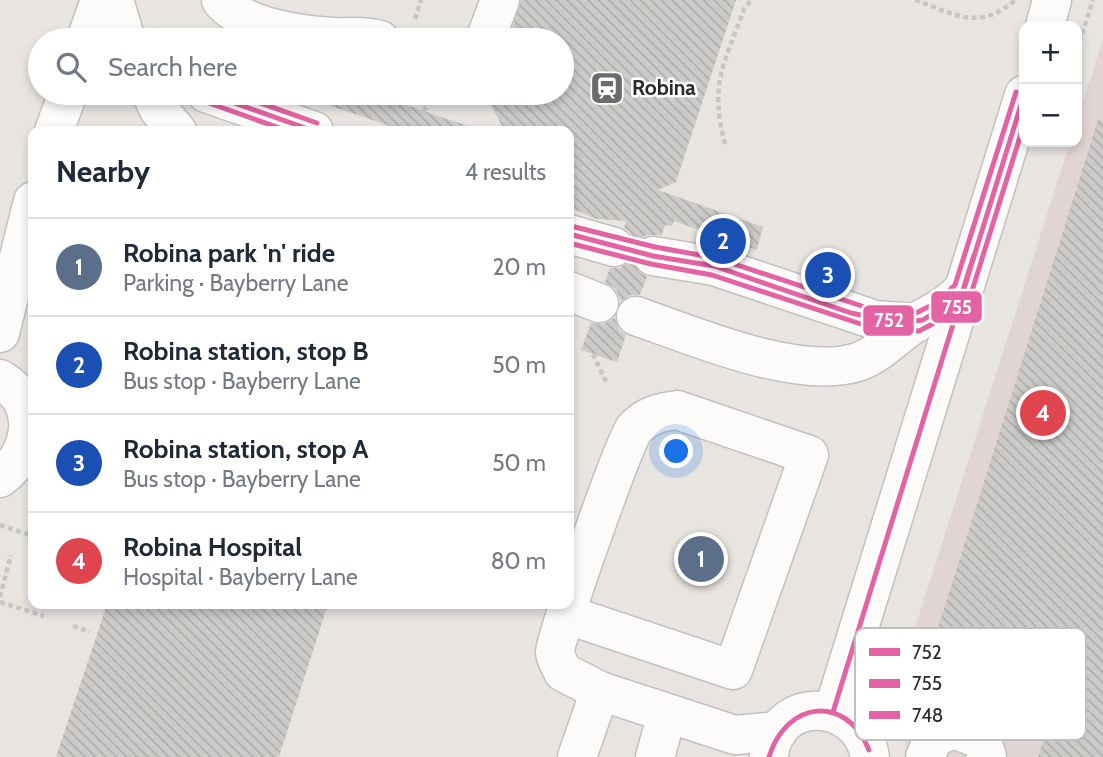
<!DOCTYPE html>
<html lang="en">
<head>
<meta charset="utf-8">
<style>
	body { margin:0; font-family:Cabin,sans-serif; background:#f2f2f3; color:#1f2937 }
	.controls { position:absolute; right:21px; top:21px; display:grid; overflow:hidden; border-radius:14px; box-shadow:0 4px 10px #0003 }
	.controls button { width:63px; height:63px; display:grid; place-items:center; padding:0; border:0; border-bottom:2px solid #e0e1e3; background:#fff; color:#1f2937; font:35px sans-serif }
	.you { position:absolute; left:677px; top:452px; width:24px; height:24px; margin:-18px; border:5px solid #fff; border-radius:50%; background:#1a73e8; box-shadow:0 0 0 10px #1a73e833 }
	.badge { display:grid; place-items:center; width:46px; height:46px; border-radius:50%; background:#6c6b6a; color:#fff; font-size:23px; font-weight:700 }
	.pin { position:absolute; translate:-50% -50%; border:4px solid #fff; box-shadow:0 2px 7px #0006 }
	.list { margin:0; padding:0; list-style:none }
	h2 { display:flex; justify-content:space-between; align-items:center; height:91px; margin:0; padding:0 28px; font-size:30px }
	h2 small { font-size:23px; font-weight:400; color:#747a83 }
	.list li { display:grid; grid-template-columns:46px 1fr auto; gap:21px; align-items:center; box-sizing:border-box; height:98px; padding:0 28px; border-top:2px solid #e0e1e3 }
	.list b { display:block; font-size:26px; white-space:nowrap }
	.list p { margin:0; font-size:23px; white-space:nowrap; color:#747a83 }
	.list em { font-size:23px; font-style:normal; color:#747a83 }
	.icon { flex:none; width:38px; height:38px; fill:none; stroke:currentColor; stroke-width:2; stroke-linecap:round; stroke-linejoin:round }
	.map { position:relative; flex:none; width:1103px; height:757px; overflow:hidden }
	.search { position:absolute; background:#fff; box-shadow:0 4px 10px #0003; left:28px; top:28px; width:546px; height:77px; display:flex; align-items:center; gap:18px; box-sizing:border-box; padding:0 24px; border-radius:38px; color:#747a83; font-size:26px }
	.panel { position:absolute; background:#fff; box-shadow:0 4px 10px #0003; left:28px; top:126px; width:546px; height:483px; border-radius:14px }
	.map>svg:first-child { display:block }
	.medical { fill:#e1d5d3 }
	.building { fill:url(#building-back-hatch) }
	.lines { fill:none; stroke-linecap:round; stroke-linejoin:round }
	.minor-casing { stroke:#c2c1c0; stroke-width:41 }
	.path { stroke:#c6c6c5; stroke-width:4.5; stroke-dasharray:5 3.5; stroke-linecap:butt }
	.minor { stroke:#fcfbfa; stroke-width:38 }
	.path-bridge { stroke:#c6c6c5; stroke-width:4.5; stroke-dasharray:5 3.5; stroke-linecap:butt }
	.bus-1-casing { stroke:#fff; stroke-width:10 }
	.bus-2-casing { stroke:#fff; stroke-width:10 }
	.bus-3-casing { stroke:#fff; stroke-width:10 }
	.bus-1 { stroke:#e463a4; stroke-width:5 }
	.bus-2 { stroke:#e463a4; stroke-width:5 }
	.bus-3 { stroke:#e463a4; stroke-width:5 }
	.labels { text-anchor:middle; stroke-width:5; stroke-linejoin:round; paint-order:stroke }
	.poi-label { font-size:21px; font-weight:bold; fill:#2a2a2a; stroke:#fff; text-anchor:start }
	.key { fill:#fff; stroke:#bfbfbf; stroke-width:2 }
	.key-label { font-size:19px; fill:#2a2a2a }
	.line-badge { stroke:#fff; stroke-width:2.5 }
	.badge-label { font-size:19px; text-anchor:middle; font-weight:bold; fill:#fff }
</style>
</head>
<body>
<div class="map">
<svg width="1103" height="757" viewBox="0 0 1103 757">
	<defs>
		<pattern id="building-back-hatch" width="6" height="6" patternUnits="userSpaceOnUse" patternTransform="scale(1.75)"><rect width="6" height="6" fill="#cdcbc8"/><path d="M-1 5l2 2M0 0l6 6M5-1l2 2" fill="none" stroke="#b0aeac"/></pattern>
	</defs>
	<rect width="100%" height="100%" fill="#e8e5e1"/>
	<polygon class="medical" points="1103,39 1103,757 907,757 897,684 1070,142 1077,142 1077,121"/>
	<g class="building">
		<polygon points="521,0 736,0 676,182 658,190 763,227 757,250 674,221 672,226 665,225 662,235 646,235 635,244 630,232 624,228 626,221 596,219 569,207 569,131 505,131 484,93 562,93 562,40 508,40"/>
		<polygon points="304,93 370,93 471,127 470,131 405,131 304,97"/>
		<polygon points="1098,120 1103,121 1103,757 1038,757 1047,728 919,688"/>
		<polygon points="632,258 639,272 647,277 640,295 631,295 621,301 616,289 605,282 610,268 620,268"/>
		<polygon points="615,318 619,330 626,335 617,362 581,350 591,323 603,324"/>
		<polygon points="107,604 328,604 279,757 56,757"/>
	</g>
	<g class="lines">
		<g class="minor-casing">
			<g id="minor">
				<polyline points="114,0 126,40"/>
				<path d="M221,0C242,27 299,35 332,37C348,38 364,35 380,40"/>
				<polyline points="1045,26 1052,0"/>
				<polyline points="86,40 100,0"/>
				<polyline points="485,40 500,0"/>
				<polyline points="151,93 159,110 177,131"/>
				<polyline points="206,93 314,131"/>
				<polyline points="54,131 68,93"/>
				<polyline points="569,234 614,247"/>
				<polyline points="653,256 714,266 875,320 916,323"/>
				<polyline points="569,291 599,303"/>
				<path d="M636,316C694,336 798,381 858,362C880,354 895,336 915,323C933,312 948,306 963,290"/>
				<polyline points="0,333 33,201"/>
				<path d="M0,379C41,403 34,452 0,478"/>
				<path d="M568,615L733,670L809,455L677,410C660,412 646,416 634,429C625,439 555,638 555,652C555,658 561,667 563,672L600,691L735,735L778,731"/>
				<polyline points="833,712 1024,95"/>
				<path d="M769,754C777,694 860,698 870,757"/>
				<polyline points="577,757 600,691"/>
				<polyline points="655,757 667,714"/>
				<polyline points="925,757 934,737 954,729 982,740 987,757"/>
			</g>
		</g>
		<g class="path">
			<path d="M915,0C955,14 979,32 1015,0"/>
			<polyline points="415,19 421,0"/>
			<polyline points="157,29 181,40"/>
			<polyline points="1077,50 1093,0"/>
			<polyline points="423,111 440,93"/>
			<path d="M725,144C709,83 724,65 744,9L751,0"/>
			<polyline points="593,354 607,384"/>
			<polyline points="0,597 11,555"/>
			<polyline points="0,602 44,616"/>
			<polyline points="73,626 90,632"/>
			<polyline points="881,705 881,679"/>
		</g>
		<use href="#minor" class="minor"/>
		<polyline class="path-bridge" points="0,525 33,536"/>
		<g class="bus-1-casing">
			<g id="bus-1">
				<polyline points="206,93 314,131"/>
				<polyline points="569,234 653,256 714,266 851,313 901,323 923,320 955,299 963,290 974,255"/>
				<polyline points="833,712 1024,95"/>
				<path d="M769,757C786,701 846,693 869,750"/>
			</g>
		</g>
		<g class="bus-2-casing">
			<g id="bus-2">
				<polyline points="203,101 288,131"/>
				<polyline points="569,243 651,264 712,275 873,328 919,331 944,318 971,294 1024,124"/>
			</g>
		</g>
		<g class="bus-3-casing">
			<g id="bus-3">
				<polyline points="232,93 317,123"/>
				<polyline points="571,226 655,247 716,258 877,311 914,314 934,304 955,285 1016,92"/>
			</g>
		</g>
		<use href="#bus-1" class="bus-1"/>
		<use href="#bus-2" class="bus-2"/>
		<use href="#bus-3" class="bus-3"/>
	</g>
	<defs>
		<g id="station-square" transform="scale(1.75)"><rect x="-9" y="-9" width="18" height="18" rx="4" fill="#6c6b6a" stroke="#fff"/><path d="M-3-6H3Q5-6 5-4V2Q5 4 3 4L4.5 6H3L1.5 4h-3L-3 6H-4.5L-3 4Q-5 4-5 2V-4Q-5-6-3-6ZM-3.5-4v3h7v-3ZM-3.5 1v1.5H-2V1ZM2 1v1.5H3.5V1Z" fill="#fff"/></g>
	</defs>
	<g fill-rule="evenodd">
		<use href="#station-square" x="607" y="88"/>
	</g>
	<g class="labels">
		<g class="poi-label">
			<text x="632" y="95">Robina</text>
		</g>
	</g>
	<rect x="855" y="628" width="231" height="112" rx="10" class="key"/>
	<rect x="869" y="648" width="31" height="8" fill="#e463a4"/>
	<rect x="869" y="679" width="31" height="9" fill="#e463a4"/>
	<rect x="869" y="711" width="31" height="8" fill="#e463a4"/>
	<g class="key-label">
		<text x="912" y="659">752</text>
		<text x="912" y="690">755</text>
		<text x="912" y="722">748</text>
	</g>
	<g class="line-badge">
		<rect x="930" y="290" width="53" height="34" rx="7" fill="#e463a4"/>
		<rect x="862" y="304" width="53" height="33" rx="7" fill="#e463a4"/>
	</g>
	<g class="badge-label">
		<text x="957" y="314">755</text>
		<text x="889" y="327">752</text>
	</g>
</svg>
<div class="controls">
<button>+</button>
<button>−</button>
</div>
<div class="you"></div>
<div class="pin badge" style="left:701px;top:559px;background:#5c6f8a">1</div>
<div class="pin badge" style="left:723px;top:241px;background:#1a4fb4">2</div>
<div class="pin badge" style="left:828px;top:275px;background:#1a4fb4">3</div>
<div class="pin badge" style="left:1043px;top:413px;background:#e0444e">4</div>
<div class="search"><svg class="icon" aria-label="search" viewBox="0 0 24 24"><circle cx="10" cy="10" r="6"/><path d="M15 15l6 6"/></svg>Search here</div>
<section class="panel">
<h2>Nearby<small>4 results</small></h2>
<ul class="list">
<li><span class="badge" style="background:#5c6f8a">1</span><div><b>Robina park 'n' ride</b><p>Parking · Bayberry Lane</p></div><em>20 m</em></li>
<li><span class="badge" style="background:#1a4fb4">2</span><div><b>Robina station, stop B</b><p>Bus stop · Bayberry Lane</p></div><em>50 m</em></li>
<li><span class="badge" style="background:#1a4fb4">3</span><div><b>Robina station, stop A</b><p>Bus stop · Bayberry Lane</p></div><em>50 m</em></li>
<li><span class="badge" style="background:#e0444e">4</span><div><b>Robina Hospital</b><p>Hospital · Bayberry Lane</p></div><em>80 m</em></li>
</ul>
</section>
</div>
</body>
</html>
